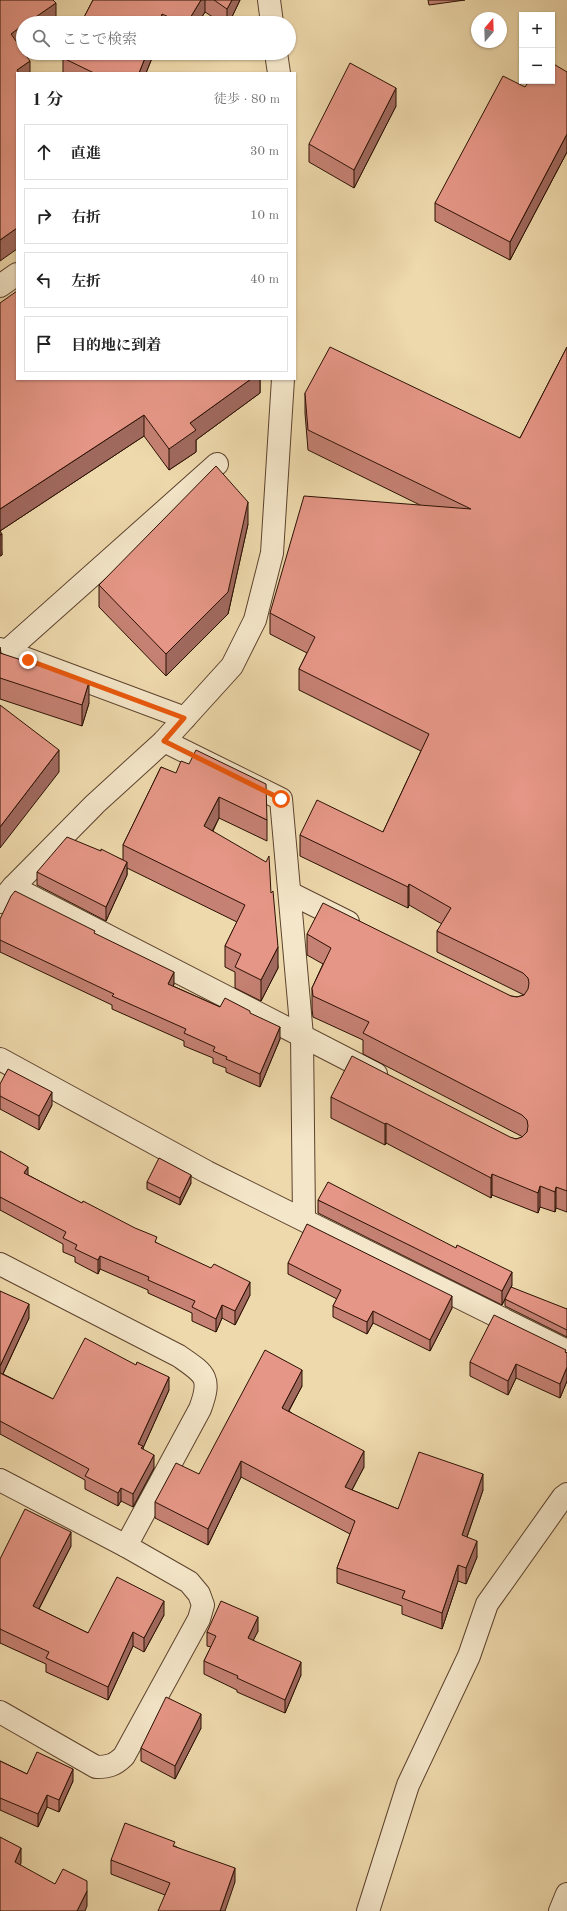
<!DOCTYPE html>
<html lang="ja">
<head>
<meta charset="utf-8">
<style>
	body { margin:0; font-family:"Old Standard TT","Noto Serif JP",serif; background:#f2f2f2; color:#222 }
	.controls { position:absolute; right:12px; top:12px; display:grid; overflow:hidden; border-radius:0px; box-shadow:0 1px 3px #0004 }
	.controls button { width:36px; height:36px; display:grid; place-items:center; padding:0; border:0; border-bottom:1px solid #e0e0e0; background:#fff; color:#222; font:20px sans-serif }
	.compass { position:absolute; left:471px; top:12px; width:36px; height:36px; border-radius:50%; background:#fff; box-shadow:0 1px 3px #0004; rotate:19deg }
	.stop { position:absolute; width:12px; height:12px; margin:-9px; border:3px solid #ea580c; border-radius:50%; background:#fff }
	.stop.end { background:#ea580c; border-color:#fff; box-shadow:0 1px 4px #0008 }
	.list { margin:0; padding:0; list-style:none }
	h2 { display:flex; justify-content:space-between; align-items:center; height:52px; margin:0; padding:0 16px; font-size:17px }
	h2 small { font-size:13px; font-weight:400; color:#767676 }
	.list li { display:grid; grid-template-columns:26px 1fr auto; gap:12px; align-items:center; box-sizing:border-box; height:56px; margin:0 8px 8px; padding:0 8px; border:1px solid #e0e0e0; border-radius:0px }
	.list b { display:block; font-size:15px; white-space:nowrap }
	.list em { font-size:13px; font-style:normal; color:#767676 }
	.icon { flex:none; width:22px; height:22px; fill:none; stroke:currentColor; stroke-width:2; stroke-linecap:round; stroke-linejoin:round }
	.map { position:relative; flex:none; width:567px; height:1911px; overflow:hidden }
	.search { position:absolute; background:#fff; box-shadow:0 1px 3px #0004; left:16px; top:16px; width:280px; height:44px; display:flex; align-items:center; gap:10px; box-sizing:border-box; padding:0 14px; border-radius:22px; color:#767676; font-size:15px }
	.panel { position:absolute; background:#fff; box-shadow:0 1px 3px #0004; left:16px; top:72px; width:280px; height:308px; border-radius:0px }
	.map>svg:first-child { display:block }
	.lines { fill:none; stroke-linecap:round; stroke-linejoin:round }
	.minor-casing { stroke:#5c422d; stroke-width:24 }
	.minor { stroke:#f4e6c9; stroke-width:22 }
	.wall { fill:#c58173; stroke:#2b1003 }
	.shaded-wall { fill:#a0695e; stroke:#2b1003 }
	.building { fill:#e59686; stroke:#2b1003 }
	.route { stroke:#ea580c; stroke-width:5 }
</style>
</head>
<body>
<div class="map">
<svg width="567" height="1911" viewBox="0 0 567 1911">
	<rect width="100%" height="100%" fill="#eed9ac"/>
	<filter id="stains"><feTurbulence type="fractalNoise" baseFrequency=".005" numOctaves="4"/><feColorMatrix values="0 0 0 0 .2 0 0 0 0 .09 0 0 0 0 .02 0 0 0 .5 -.17"/></filter>
	<radialGradient id="worn" r=".72"><stop offset=".6" stop-color="#630" stop-opacity="0"/><stop offset="1" stop-color="#630" stop-opacity=".3"/></radialGradient>
	<g class="lines">
		<g class="minor-casing">
			<g id="minor">
				<polyline points="269,0 272,23"/>
				<polyline points="276,53 279,73"/>
				<polyline points="0,286 17,274"/>
				<polyline points="0,649 185,718"/>
				<polyline points="6,652 217,464"/>
				<polyline points="164,741 281,799 302,1036 304,1219"/>
				<polyline points="13,887 376,1074"/>
				<polyline points="290,893 348,922"/>
				<polyline points="0,902 13,887 95,804 164,741 232,666 255,620 272,553 283,379"/>
				<polyline points="0,1059 207,1172 567,1351"/>
				<path d="M0,1264L179,1356C205,1374 212,1377 200,1409L126,1546"/>
				<path d="M0,1480L126,1546L189,1582L199,1594L203,1605L199,1619L124,1756C115,1765 109,1767 96,1767L0,1712"/>
				<polyline points="368,1911 408,1785 469,1656 487,1604 563,1497 567,1494"/>
				<polyline points="560,1911 567,1894"/>
			</g>
		</g>
		<use href="#minor" class="minor"/>
	</g>
	<g class="wall">
		<polygon points="93,0 240,0 229,23 222,23 205,12 198,23 81,23"/>
		<polygon points="428,0 465,0 429,5"/>
		<polygon points="154,53 146,73 63,73 63,58"/>
		<polygon points="567,72 567,152 510,260 435,221 435,203 525,87"/>
		<polygon points="396,106 354,188 309,162 309,144"/>
		<polygon points="0,303 260,379 260,393 196,440 196,452 169,470 144,436 0,531 2,555 0,556"/>
		<polygon points="567,347 567,1212 556,1208 555,1212 540,1207 538,1213 492,1195 491,1198 386,1143 385,1145 331,1118 331,1097 516,1139 523,1137 363,1054 363,1040 313,1017 312,1009 312,988 323,964 307,955 307,934 511,996 517,997 524,995 437,952 437,931 442,924 409,905 408,908 300,856 300,835 383,832 421,751 299,690 299,669 307,653 270,634 270,613 420,505 308,450 305,413 305,393 520,438"/>
		<polygon points="248,524 228,614 166,676 99,607 99,585"/>
		<polygon points="0,647 1,653 89,703 82,726 0,699"/>
		<polygon points="161,767 267,820 267,841 219,818 213,831 271,893 278,968 261,1001 235,988 235,972 225,967 225,946 237,922 127,868 127,875 106,921 37,885 37,872 101,851 123,860 123,845"/>
		<polygon points="0,919 95,934 174,984 173,986 220,1007 250,1014 280,1039 260,1087 226,1072 226,1068 213,1063 213,1058 184,1046 184,1041 112,1009 112,1005 0,952"/>
		<polygon points="0,1084 52,1105 39,1130 0,1109"/>
		<polygon points="0,1151 28,1175 157,1243 250,1295 235,1325 222,1318 216,1332 192,1321 192,1313 148,1293 148,1290 100,1269 98,1274 75,1262 75,1257 63,1252 63,1244 0,1210"/>
		<polygon points="147,1182 191,1183 180,1205 147,1189"/>
		<polygon points="318,1200 512,1285 502,1305 318,1213"/>
		<polygon points="288,1263 452,1308 430,1351 373,1323 367,1334 333,1317 333,1306 337,1299 288,1274"/>
		<polygon points="0,1291 29,1318 3,1374 53,1399 169,1390 143,1448 143,1449 154,1468 133,1507 121,1501 118,1506 85,1489 85,1480 0,1434"/>
		<polygon points="505,1299 567,1309 567,1337 505,1306"/>
		<polygon points="566,1352 567,1353 567,1381 560,1398 516,1378 508,1395 470,1376 470,1362"/>
		<polygon points="302,1386 289,1411 364,1467 352,1490 398,1509 483,1490 467,1537 477,1557 466,1584 458,1581 442,1629 402,1614 402,1606 337,1583 337,1568 350,1534 241,1477 208,1545 155,1518 155,1502 199,1474"/>
		<polygon points="71,1546 39,1609 88,1633 164,1615 144,1652 133,1646 108,1700 46,1672 46,1664 0,1643 0,1559"/>
		<polygon points="258,1631 253,1640 301,1675 285,1713 237,1692 237,1690 204,1674 204,1661 211,1647 207,1646 207,1632"/>
		<polygon points="201,1728 175,1779 141,1761 141,1748"/>
		<polygon points="0,1761 27,1774 73,1781 59,1812 47,1807 38,1827 0,1810"/>
		<polygon points="175,1846 235,1882 165,1895 111,1874 111,1860"/>
	</g>
	<g class="shaded-wall">
		<polygon points="201,0 205,0 205,12 198,23 187,23"/>
		<polygon points="232,0 240,0 229,23 227,23 227,9"/>
		<polygon points="56,3 56,23 27,23"/>
		<polygon points="162,14 162,23 159,23"/>
		<polygon points="23,25 23,47 11,55 11,34"/>
		<polygon points="147,53 154,53 146,73 139,73"/>
		<polygon points="30,61 30,73 17,73 17,70"/>
		<polygon points="396,88 396,106 354,188 354,170"/>
		<polygon points="567,134 567,152 510,260 510,242"/>
		<polygon points="17,228 17,249 0,261 0,240"/>
		<polygon points="251,379 260,379 260,393 196,440 196,452 169,470 169,449 190,423"/>
		<polygon points="144,415 144,436 0,531 0,509"/>
		<polygon points="248,502 248,524 228,614 166,676 166,654"/>
		<polygon points="2,534 2,555 0,556 0,535"/>
		<polygon points="89,682 89,703 82,726 82,705"/>
		<polygon points="59,750 59,772 0,848 0,827"/>
		<polygon points="219,797 219,818 204,847 204,826"/>
		<polygon points="127,862 127,875 106,921 106,907"/>
		<polygon points="409,884 409,905 408,908 408,887"/>
		<polygon points="278,947 278,968 261,1001 261,980"/>
		<polygon points="174,972 174,984 168,997 168,984"/>
		<polygon points="280,1027 280,1039 260,1087 260,1074"/>
		<polygon points="52,1092 52,1105 39,1130 39,1116"/>
		<polygon points="386,1123 386,1143 385,1145 385,1124"/>
		<polygon points="28,1167 28,1180 24,1173"/>
		<polygon points="492,1174 492,1195 491,1198 491,1178"/>
		<polygon points="191,1175 191,1183 180,1205 180,1198"/>
		<polygon points="540,1186 540,1207 538,1213 538,1193"/>
		<polygon points="556,1187 556,1208 555,1212 555,1192"/>
		<polygon points="100,1256 100,1269 98,1274 98,1260"/>
		<polygon points="512,1272 512,1285 502,1305 502,1291"/>
		<polygon points="250,1282 250,1295 235,1325 235,1311"/>
		<polygon points="452,1296 452,1308 430,1351 430,1340"/>
		<polygon points="29,1304 29,1318 0,1380 0,1366"/>
		<polygon points="222,1305 222,1318 216,1332 216,1319"/>
		<polygon points="373,1311 373,1323 367,1334 367,1322"/>
		<polygon points="516,1364 516,1378 508,1395 508,1381"/>
		<polygon points="567,1367 567,1381 560,1398 560,1384"/>
		<polygon points="302,1370 302,1386 282,1423 282,1408"/>
		<polygon points="169,1377 169,1390 143,1448 143,1459 138,1444"/>
		<polygon points="364,1451 364,1467 345,1503 345,1487"/>
		<polygon points="154,1455 154,1468 133,1507 133,1494"/>
		<polygon points="241,1461 241,1477 208,1545 208,1529"/>
		<polygon points="483,1474 483,1490 462,1551 462,1535"/>
		<polygon points="121,1488 121,1501 118,1506 118,1493"/>
		<polygon points="71,1532 71,1546 33,1620 33,1606"/>
		<polygon points="477,1541 477,1557 466,1584 466,1568"/>
		<polygon points="458,1565 458,1581 442,1629 442,1613"/>
		<polygon points="164,1601 164,1615 144,1652 144,1638"/>
		<polygon points="258,1617 258,1631 248,1651 248,1638"/>
		<polygon points="133,1632 133,1646 108,1700 108,1687"/>
		<polygon points="301,1662 301,1675 285,1713 285,1700"/>
		<polygon points="201,1714 201,1728 175,1779 175,1766"/>
		<polygon points="73,1769 73,1781 59,1812 59,1800"/>
		<polygon points="47,1795 47,1807 38,1827 38,1814"/>
		<polygon points="21,1848 21,1863 15,1877 15,1862"/>
		<polygon points="235,1868 235,1882 225,1911 220,1911"/>
		<polygon points="87,1891 87,1906 85,1911 77,1911"/>
	</g>
	<g class="building">
		<polygon points="0,0 53,0 56,3 27,23 23,23 23,25 11,34 23,51 23,53 24,53 30,61 17,70 19,73 17,73 17,228 0,240"/>
		<polygon points="93,0 201,0 187,23 182,23 162,14 159,23 81,23"/>
		<polygon points="214,0 232,0 227,9"/>
		<polygon points="66,53 147,53 139,73 94,73 63,58"/>
		<polygon points="350,63 396,88 354,170 309,144"/>
		<polygon points="552,63 567,72 567,134 510,242 435,203 503,76 525,87 529,81 552,81"/>
		<polygon points="17,291 17,379 251,379 190,423 196,430 169,449 144,415 0,509 0,303"/>
		<polygon points="330,347 520,438 567,347 567,1191 556,1187 555,1192 540,1186 538,1193 492,1174 491,1178 386,1123 385,1124 331,1097 352,1056 510,1137 516,1139 522,1137 527,1132 528,1126 527,1120 522,1115 363,1033 369,1022 313,996 312,988 331,948 307,934 323,903 511,996 517,997 524,995 528,989 529,983 528,978 523,973 437,931 451,908 409,884 408,887 300,835 317,800 383,832 429,734 299,669 315,637 270,613 304,496 471,509 308,430 305,393"/>
		<polygon points="216,466 248,502 228,592 166,654 99,585"/>
		<polygon points="0,531 2,534 0,535"/>
		<polygon points="0,653 89,682 82,705 0,678"/>
		<polygon points="0,705 59,750 0,827"/>
		<polygon points="196,750 266,784 267,820 219,797 204,826 266,862 269,856 271,893 273,891 278,947 261,980 235,967 241,954 225,946 245,905 123,845 161,767 176,773 181,761 189,764"/>
		<polygon points="67,837 101,851 101,849 127,862 106,907 37,872"/>
		<polygon points="15,891 95,931 94,933 174,972 168,984 220,1007 225,998 250,1011 250,1013 280,1027 260,1074 226,1059 227,1057 213,1051 215,1047 184,1033 186,1029 112,996 114,994 0,940 0,919 11,896"/>
		<polygon points="8,1069 52,1092 39,1116 0,1096 0,1084"/>
		<polygon points="0,1151 28,1167 24,1173 82,1203 83,1201 135,1228 157,1237 155,1242 211,1268 214,1264 250,1282 235,1311 222,1305 216,1319 192,1307 195,1301 148,1280 149,1277 100,1256 98,1260 75,1249 77,1245 63,1238 66,1232 0,1197"/>
		<polygon points="159,1158 191,1175 180,1198 147,1182"/>
		<polygon points="328,1182 456,1248 457,1245 512,1272 502,1291 318,1200"/>
		<polygon points="307,1224 452,1296 430,1340 373,1311 367,1322 333,1306 341,1290 288,1263"/>
		<polygon points="511,1287 567,1309 567,1330 505,1299"/>
		<polygon points="0,1291 29,1304 0,1366"/>
		<polygon points="494,1315 566,1350 565,1352 567,1353 567,1367 560,1384 516,1364 508,1381 470,1362"/>
		<polygon points="85,1338 136,1365 137,1362 169,1377 138,1444 143,1446 141,1448 154,1455 133,1494 121,1488 118,1493 85,1476 89,1469 0,1421 0,1373 53,1399"/>
		<polygon points="265,1350 302,1370 282,1408 364,1451 345,1487 398,1509 419,1452 483,1474 462,1535 477,1541 466,1568 458,1565 442,1613 402,1598 405,1591 337,1568 355,1521 241,1461 208,1529 155,1502 176,1463 199,1474"/>
		<polygon points="25,1509 71,1532 33,1606 88,1633 117,1577 164,1601 144,1638 133,1632 108,1687 46,1658 49,1652 0,1629 0,1559"/>
		<polygon points="221,1601 258,1617 248,1638 301,1662 285,1700 237,1678 238,1676 204,1661 216,1636 207,1632"/>
		<polygon points="166,1697 201,1714 175,1766 141,1748"/>
		<polygon points="37,1752 73,1769 59,1800 47,1795 38,1814 0,1798 0,1761 27,1774"/>
		<polygon points="125,1823 175,1842 173,1846 235,1868 220,1911 158,1911 170,1883 111,1860"/>
		<polygon points="0,1837 21,1848 15,1862 55,1884 63,1869 87,1881 87,1891 77,1911 0,1911"/>
	</g>
	<g class="lines">
		<polyline class="route" points="28,660 184,718 164,741 281,799"/>
	</g>
	<rect width="100%" height="100%" filter="url(#stains)"/>
	<rect width="100%" height="100%" fill="url(#worn)"/>
</svg>
<div class="controls">
<button>+</button>
<button>−</button>
</div>
<svg class="compass" viewBox="-18 -18 36 36"><path d="M0-13l5 13h-10z" fill="#e53935"/><path d="M0 13l5-13h-10z" fill="#767676"/></svg>
<div class="stop" style="left:281px;top:799px"></div>
<div class="stop end" style="left:28px;top:660px"></div>
<div class="search"><svg class="icon" aria-label="search" viewBox="0 0 24 24"><circle cx="10" cy="10" r="6"/><path d="M15 15l6 6"/></svg>ここで検索</div>
<section class="panel">
<h2>1 分<small>徒歩 · 80 m</small></h2>
<ul class="list">
<li><svg class="icon" aria-label="ahead" viewBox="0 0 24 24"><path d="M12 20V5M6 11l6-6 6 6"/></svg><div><b>直進</b></div><em>30 m</em></li>
<li><svg class="icon" aria-label="right" viewBox="0 0 24 24"><path d="M7 20v-9h11M14 6l5 5-5 5"/></svg><div><b>右折</b></div><em>10 m</em></li>
<li><svg class="icon" aria-label="left" viewBox="0 0 24 24"><path d="M17 20v-9H6M10 6l-5 5 5 5"/></svg><div><b>左折</b></div><em>40 m</em></li>
<li><svg class="icon" aria-label="arrive" viewBox="0 0 24 24"><path d="M6 21V4h12l-3 4 3 4H6"/></svg><div><b>目的地に到着</b></div></li>
</ul>
</section>
</div>
</body>
</html>
